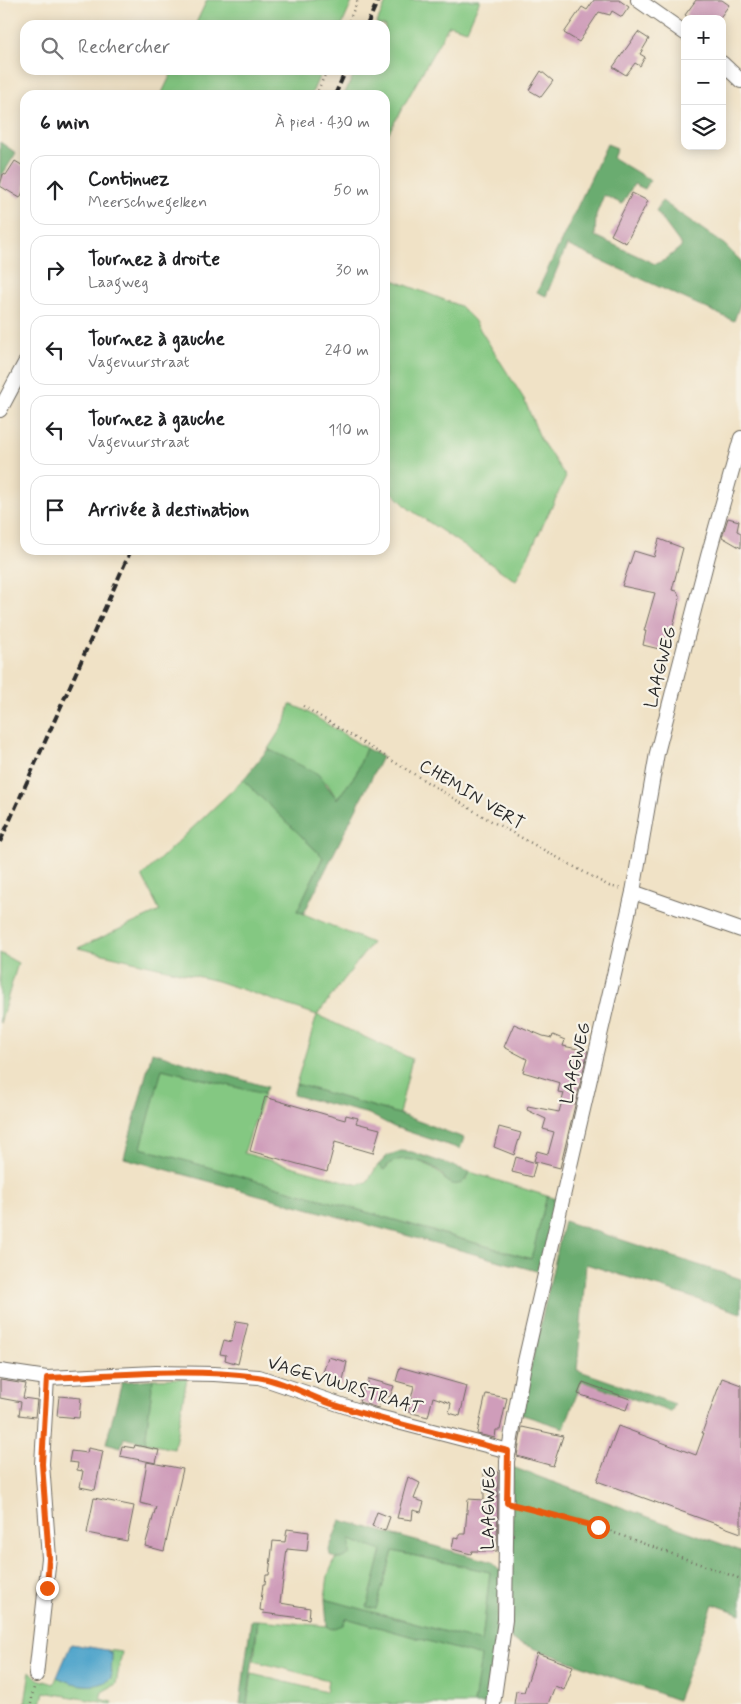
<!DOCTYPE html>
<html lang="fr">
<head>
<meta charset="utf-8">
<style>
	body { margin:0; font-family:Mynerve,sans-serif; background:#f6f6f6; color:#202124 }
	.controls { position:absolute; right:15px; top:15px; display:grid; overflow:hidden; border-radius:10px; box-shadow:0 2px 12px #0003 }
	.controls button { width:45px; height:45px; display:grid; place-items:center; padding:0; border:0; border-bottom:1px solid #e0e0e0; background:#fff; color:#202124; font:25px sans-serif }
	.stop { position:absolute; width:15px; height:15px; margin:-11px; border:4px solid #ea580c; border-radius:50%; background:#fff }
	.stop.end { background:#ea580c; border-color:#fff; box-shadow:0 1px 5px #0008 }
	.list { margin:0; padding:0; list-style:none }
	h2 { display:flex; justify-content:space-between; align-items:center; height:65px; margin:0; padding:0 20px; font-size:21px }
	h2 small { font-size:16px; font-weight:400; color:#757577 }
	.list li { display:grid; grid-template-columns:32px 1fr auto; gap:15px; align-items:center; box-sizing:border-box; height:70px; margin:0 10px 10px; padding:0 10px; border:1px solid #e0e0e0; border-radius:15px }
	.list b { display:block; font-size:19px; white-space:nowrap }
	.list p { margin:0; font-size:16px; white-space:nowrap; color:#757577 }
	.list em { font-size:16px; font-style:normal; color:#757577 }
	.icon { flex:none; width:28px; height:28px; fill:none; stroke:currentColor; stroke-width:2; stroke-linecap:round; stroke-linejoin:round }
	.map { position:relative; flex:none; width:741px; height:1704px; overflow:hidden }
	.search { position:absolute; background:#fff; box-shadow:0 2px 12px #0003; left:20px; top:20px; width:370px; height:55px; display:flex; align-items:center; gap:12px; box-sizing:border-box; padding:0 18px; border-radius:15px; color:#757577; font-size:19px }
	.panel { position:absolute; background:#fff; box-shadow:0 2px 12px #0003; left:20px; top:90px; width:370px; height:465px; border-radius:15px }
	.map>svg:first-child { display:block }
	.green { fill:#84c882; stroke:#587a56 }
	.forest { fill:#6bac70; stroke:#4b6c4e }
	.water { fill:#4fa4cb; stroke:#3d687b }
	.building { fill:#cf9dba }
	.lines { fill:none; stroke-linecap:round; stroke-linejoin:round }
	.minor-casing { stroke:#706b61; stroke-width:16 }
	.path { stroke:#706b61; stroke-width:2.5; stroke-dasharray:1 4; stroke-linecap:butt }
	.minor { stroke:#fff; stroke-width:14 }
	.rail { stroke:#2b2b2b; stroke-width:4; stroke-dasharray:8 4; stroke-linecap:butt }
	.route { stroke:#ea580c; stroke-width:6 }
	.labels { text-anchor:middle; stroke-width:4.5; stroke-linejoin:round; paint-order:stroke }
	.street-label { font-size:18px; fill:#2b2b2b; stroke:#f7f3e8 }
</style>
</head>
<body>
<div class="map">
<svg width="741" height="1704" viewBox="0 0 741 1704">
	<rect width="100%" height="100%" fill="#f7f3e8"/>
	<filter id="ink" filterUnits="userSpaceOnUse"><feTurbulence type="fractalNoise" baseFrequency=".02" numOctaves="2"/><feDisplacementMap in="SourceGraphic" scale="10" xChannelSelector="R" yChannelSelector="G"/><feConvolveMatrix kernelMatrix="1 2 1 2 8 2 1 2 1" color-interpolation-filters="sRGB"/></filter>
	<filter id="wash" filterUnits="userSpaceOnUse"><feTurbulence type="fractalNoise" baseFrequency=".0096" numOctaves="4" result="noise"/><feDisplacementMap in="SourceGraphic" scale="20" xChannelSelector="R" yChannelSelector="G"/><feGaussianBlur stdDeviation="1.12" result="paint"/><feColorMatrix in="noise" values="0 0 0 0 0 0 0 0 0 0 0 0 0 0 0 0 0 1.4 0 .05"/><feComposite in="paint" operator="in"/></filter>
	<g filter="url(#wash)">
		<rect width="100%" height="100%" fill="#f0e2c6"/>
		<g class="green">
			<polygon points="207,0 353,0 342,25 195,25"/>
			<polygon points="387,0 480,0 467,30 449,25 385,139 385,95 344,95 356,70 385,70 385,25 376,25"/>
			<polygon points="173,70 322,70 311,95 161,95"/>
			<polygon points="385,277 460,306 474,320 524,399 541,440 566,477 516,581 408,508 385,485"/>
			<polygon points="290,704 304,710 366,748 356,774 337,799 327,783 268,749 286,721"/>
			<polygon points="243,780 323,857 297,911 372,943 317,1015 412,1059 399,1114 296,1084 317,1015 217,981 78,948 160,911 142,876"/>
			<polygon points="0,953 18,963 0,1023"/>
			<path d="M162,1069L264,1094L244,1153L359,1185L367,1182L378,1165L384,1170C387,1167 390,1163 393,1161C409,1154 438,1166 445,1180H467L470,1172L547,1196L532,1259L140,1148Z"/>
			<polygon points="187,1378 174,1449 145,1443 153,1379"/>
			<polygon points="350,1540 382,1550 368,1607 376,1608 393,1551 490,1572 482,1642 325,1599 328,1575 335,1559 341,1559"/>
			<polygon points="346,1618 482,1656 474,1704 247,1704 252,1674 326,1692 328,1680 254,1661 258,1620 327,1626 332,1629"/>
			<path d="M107,1650L122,1652L116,1684L102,1692L100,1699L113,1702L112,1704L44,1692L41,1704H25L30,1671L38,1679L54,1684L57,1677C72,1684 97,1691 111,1678L112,1654Z"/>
		</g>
		<g class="forest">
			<polygon points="0,142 16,153 0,179"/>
			<polygon points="607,144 617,148 613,158 650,180 645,189 634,184 622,204 604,195 596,215 595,236 655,264 665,260 682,246 656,211 662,201 725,245 741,261 741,302 734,321 567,245 546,296 537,292"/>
			<polygon points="366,748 382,757 304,913 297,911 323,857 243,780 268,749 318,774 337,799 356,774"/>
			<polygon points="152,1052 267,1087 264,1094 162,1069 141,1148 531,1259 547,1196 557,1199 540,1272 124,1158"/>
			<polygon points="296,1084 399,1114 464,1138 460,1149 394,1127 369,1114 293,1095"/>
			<path d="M401,1151L412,1152L470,1172C466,1182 457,1189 447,1181C444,1179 443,1174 440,1172C431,1163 405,1155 393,1162C389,1163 387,1167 384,1170L378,1165L387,1156Z"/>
			<polygon points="564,1221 741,1279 741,1313 586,1264 577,1370 675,1404 671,1412 582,1381 564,1428 520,1414"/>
			<polygon points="153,1379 145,1443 124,1438 121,1447 106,1443 122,1382"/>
			<polygon points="512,1467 741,1551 741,1614 713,1604 677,1700 511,1640"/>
			<path d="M340,1520L492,1562L501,1571L496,1644L486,1704H474L481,1656L346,1618L343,1625L332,1629L327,1626L325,1599L482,1642L490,1572L393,1551L376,1609L367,1607L382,1551L350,1540V1554C342,1559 338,1561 330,1555L329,1550Z"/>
			<polygon points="251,1620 258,1620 247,1704 240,1704"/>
		</g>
		<path class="water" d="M71,1644L107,1650L112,1654L111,1678C97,1691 72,1684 57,1677Z"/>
		<g id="blocks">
			<g class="building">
				<polygon points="594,0 619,0 629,7 622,17 612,11 610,15 599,12 579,42 564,33 582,7 587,10"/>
				<polygon points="696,0 722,0 729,5 719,19 690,19 685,15"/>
				<polygon points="638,32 649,39 640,54 645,57 640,66 635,63 626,75 613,67"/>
				<polygon points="541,71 553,81 541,97 529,90"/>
				<polygon points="15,161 25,167 25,188 20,198 0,186 3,174 6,175"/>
				<polygon points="632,193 648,201 626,243 611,235"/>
				<polygon points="728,518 739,521 737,531 741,533 741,548 722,537"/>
				<polygon points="659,539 683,548 672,590 677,591 680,598 667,651 643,645 646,631 644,631 655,593 622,586 634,551 654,557"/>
				<polygon points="514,1024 543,1036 552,1038 553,1035 565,1040 563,1046 588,1051 560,1168 534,1161 537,1151 548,1154 554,1132 543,1129 546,1119 527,1110 528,1106 559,1112 564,1093 558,1092 560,1083 523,1072 527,1059 504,1047"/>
				<polygon points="265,1097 345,1120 346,1115 358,1118 356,1123 380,1129 373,1153 335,1142 327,1172 250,1151"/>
				<polygon points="499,1127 521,1133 514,1155 494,1147"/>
				<polygon points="516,1157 536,1163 532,1177 512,1172"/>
				<polygon points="236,1321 248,1323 238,1364 225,1360 226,1355 220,1354 224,1340 231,1342"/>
				<polygon points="328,1357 347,1362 342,1385 321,1379"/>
				<polygon points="400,1367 467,1386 460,1416 449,1413 451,1403 433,1397 428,1417 408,1412 414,1386 396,1381"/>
				<polygon points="722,1378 741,1385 741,1533 597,1481 618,1426 696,1455 704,1433 702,1433"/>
				<polygon points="369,1379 394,1386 390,1397 383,1395 378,1408 359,1402 363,1388 366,1389"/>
				<polygon points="0,1380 26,1384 23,1398 37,1400 35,1417 19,1415 21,1402 0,1398"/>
				<polygon points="583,1382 630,1399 626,1410 578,1394"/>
				<polygon points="486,1394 507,1398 500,1430 496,1430 495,1438 477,1434"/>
				<polygon points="59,1396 81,1398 79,1418 57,1416"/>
				<polygon points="522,1427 563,1436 553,1466 517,1456"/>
				<polygon points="135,1445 159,1450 156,1463 120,1456 122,1446 134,1448"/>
				<polygon points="88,1448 103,1451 95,1490 80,1487 83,1471 77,1470 78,1463 69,1462 71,1451 87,1453"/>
				<polygon points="147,1462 183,1469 164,1551 145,1546 156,1507 140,1503"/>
				<polygon points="484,1472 498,1472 497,1551 472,1551 471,1554 452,1549 454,1537 459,1538 459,1534 465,1534 468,1499 484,1500"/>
				<polygon points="408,1477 420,1483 414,1499 424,1502 421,1512 413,1510 412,1520 397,1518"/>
				<polygon points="94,1498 134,1506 127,1541 87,1533"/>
				<polygon points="377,1512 390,1517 385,1531 372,1526"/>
				<polygon points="287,1529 309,1532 307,1551 287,1549 280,1603 310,1608 309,1619 263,1613 264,1611 260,1610 263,1584 265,1584 266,1575 269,1575 273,1541 285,1542"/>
				<polygon points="537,1653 573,1666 564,1690 555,1686 548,1704 514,1704 516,1691 524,1692"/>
			</g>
		</g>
	</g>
	<g filter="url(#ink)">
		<use href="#blocks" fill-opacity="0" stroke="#706b61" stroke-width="1"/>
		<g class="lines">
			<g class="minor-casing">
				<g id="minor">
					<polyline points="638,0 685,33"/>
					<polyline points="722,63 741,81"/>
					<polyline points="0,410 25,363"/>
					<polyline points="633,892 741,930"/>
					<polyline points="0,1371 47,1378 156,1373 214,1374 259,1377 371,1415 509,1451"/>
					<polyline points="36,1675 49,1558 42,1464 47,1378"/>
					<polyline points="493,1704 505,1620 507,1461 523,1370 633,892 657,753 708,556 741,438"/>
				</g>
			</g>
			<g class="path">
				<polyline points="347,25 358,0"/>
				<polyline points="316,95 327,70"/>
				<polyline points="303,706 484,817 609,886 622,889"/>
				<polyline points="519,1506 598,1527 741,1579"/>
				<polyline points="31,1704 34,1687"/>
			</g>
			<use href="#minor" class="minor"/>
			<g class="rail">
				<polyline points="367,25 378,0"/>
				<polyline points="335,95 346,70"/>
				<polyline points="0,842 131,550"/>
			</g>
		</g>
	</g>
	<g class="lines" filter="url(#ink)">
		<path class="route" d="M47,1588L49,1558L42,1464L47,1378C117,1375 188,1368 257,1377C283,1381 307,1395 332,1404C389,1423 450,1436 508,1451L507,1503L598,1527"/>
	</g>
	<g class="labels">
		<g class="street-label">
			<text transform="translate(660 667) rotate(-76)" y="6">LAAGWEG</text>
			<text transform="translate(472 794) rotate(31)" y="6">CHEMIN VERT</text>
			<text transform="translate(575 1063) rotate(-77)" y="6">LAAGWEG</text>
			<text transform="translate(345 1385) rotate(17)" y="6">VAGEVUURSTRAAT</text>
			<text transform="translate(488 1508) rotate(-89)" y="6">LAAGWEG</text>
		</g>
	</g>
</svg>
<div class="controls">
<button>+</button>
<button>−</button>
<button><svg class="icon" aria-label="layers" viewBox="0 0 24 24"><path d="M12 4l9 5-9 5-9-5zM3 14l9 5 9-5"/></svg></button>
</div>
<div class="stop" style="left:598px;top:1527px"></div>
<div class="stop end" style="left:47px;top:1588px"></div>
<div class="search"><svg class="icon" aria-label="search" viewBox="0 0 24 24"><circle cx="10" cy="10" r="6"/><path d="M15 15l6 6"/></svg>Rechercher</div>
<section class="panel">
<h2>6 min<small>À pied · 430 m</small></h2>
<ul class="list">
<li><svg class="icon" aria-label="ahead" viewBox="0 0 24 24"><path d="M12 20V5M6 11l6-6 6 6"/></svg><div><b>Continuez</b><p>Meerschwegelken</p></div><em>50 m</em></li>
<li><svg class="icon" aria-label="right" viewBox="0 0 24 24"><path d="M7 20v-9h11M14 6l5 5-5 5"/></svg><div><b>Tournez à droite</b><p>Laagweg</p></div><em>30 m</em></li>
<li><svg class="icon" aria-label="left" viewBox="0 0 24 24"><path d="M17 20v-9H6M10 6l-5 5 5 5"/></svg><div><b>Tournez à gauche</b><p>Vagevuurstraat</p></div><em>240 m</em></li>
<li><svg class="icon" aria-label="left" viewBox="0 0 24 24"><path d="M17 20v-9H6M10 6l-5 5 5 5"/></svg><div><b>Tournez à gauche</b><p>Vagevuurstraat</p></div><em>110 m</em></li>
<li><svg class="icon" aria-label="arrive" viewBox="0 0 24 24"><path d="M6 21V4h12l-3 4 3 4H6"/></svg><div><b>Arrivée à destination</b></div></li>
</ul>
</section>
</div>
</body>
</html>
